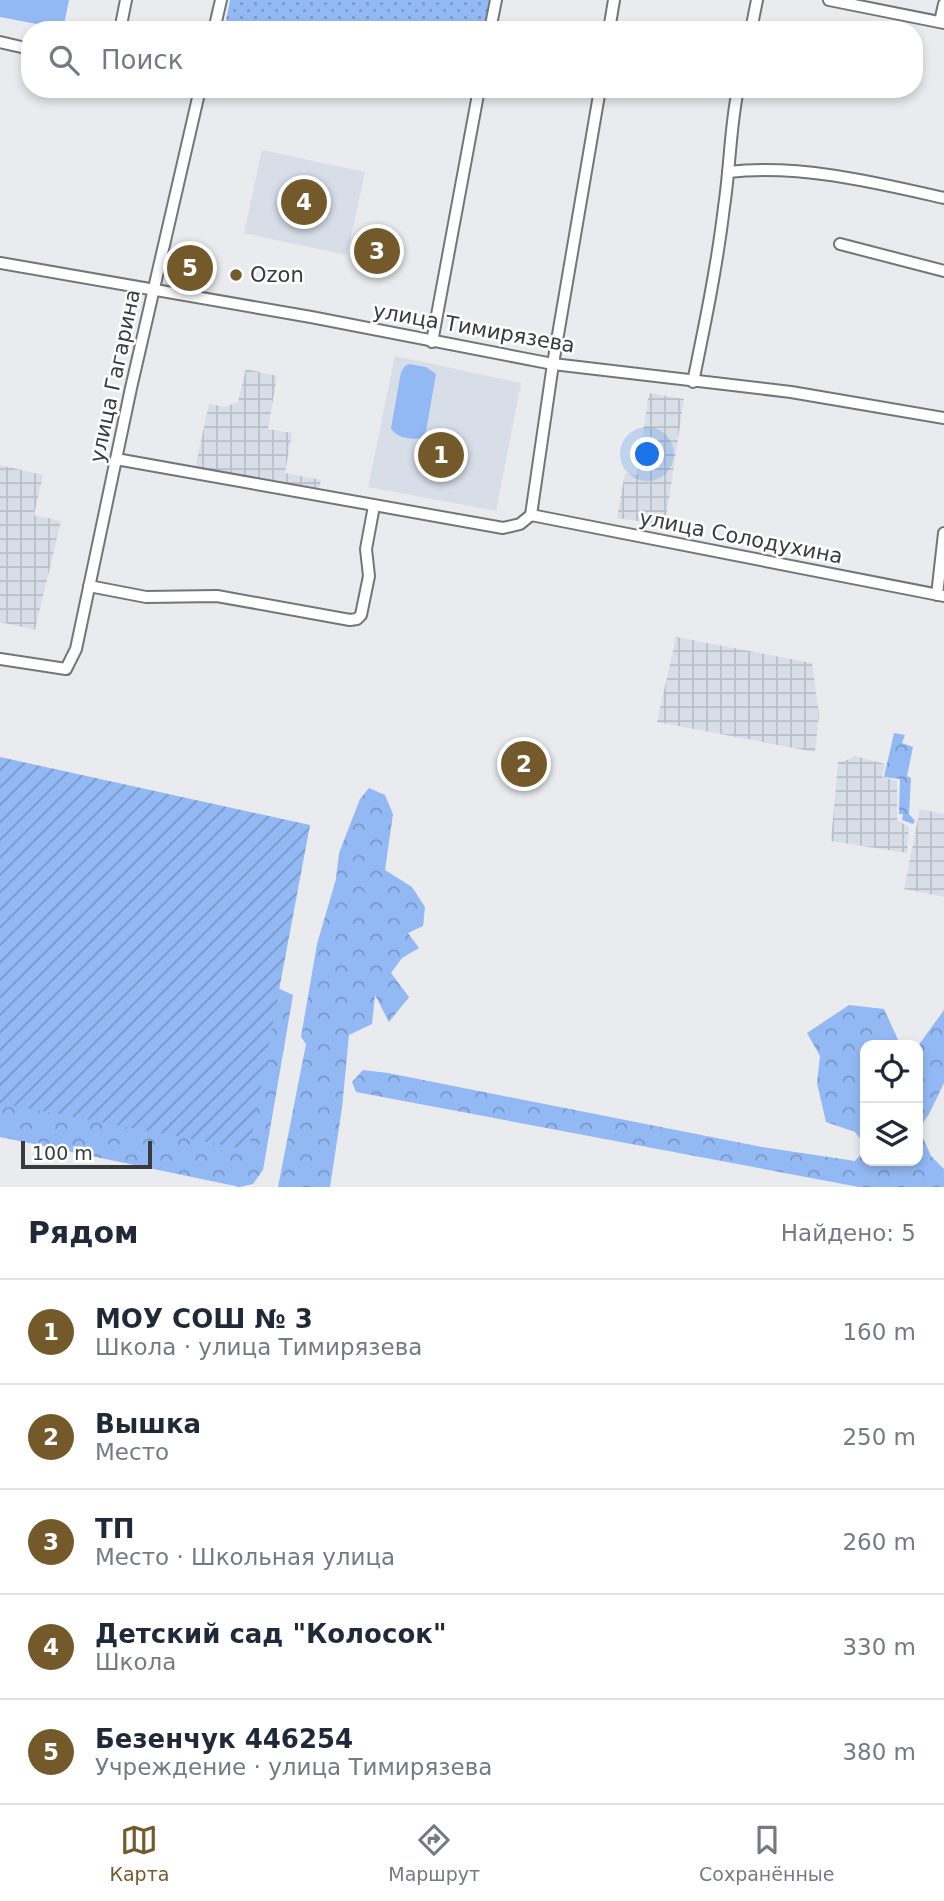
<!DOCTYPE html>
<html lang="ru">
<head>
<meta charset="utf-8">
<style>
	body { margin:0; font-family:"DejaVu Sans",sans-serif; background:#f2f2f3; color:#1f2937 }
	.controls { position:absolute; right:21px; bottom:21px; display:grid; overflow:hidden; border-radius:14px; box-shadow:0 4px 10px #0003 }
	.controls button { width:63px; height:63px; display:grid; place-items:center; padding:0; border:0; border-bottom:2px solid #e0e1e3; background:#fff; color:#1f2937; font:35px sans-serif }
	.scale { position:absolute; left:21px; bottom:18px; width:131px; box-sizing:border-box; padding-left:7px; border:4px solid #393a3b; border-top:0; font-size:19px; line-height:24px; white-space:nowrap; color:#393a3b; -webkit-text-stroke:5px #fff; paint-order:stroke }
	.you { position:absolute; left:648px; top:455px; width:24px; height:24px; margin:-18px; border:5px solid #fff; border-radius:50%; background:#1a73e8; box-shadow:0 0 0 10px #1a73e833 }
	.badge { display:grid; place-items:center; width:46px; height:46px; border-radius:50%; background:#74592b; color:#fff; font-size:23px; font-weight:700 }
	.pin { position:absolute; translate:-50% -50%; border:4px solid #fff; box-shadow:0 2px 7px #0006 }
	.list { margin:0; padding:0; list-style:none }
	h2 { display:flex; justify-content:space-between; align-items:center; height:91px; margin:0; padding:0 28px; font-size:30px }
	h2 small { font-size:23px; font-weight:400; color:#747a83 }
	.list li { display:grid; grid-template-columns:46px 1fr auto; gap:21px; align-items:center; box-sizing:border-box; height:105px; padding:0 28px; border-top:2px solid #e0e1e3 }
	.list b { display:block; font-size:26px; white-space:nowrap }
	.list p { margin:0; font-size:23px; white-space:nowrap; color:#747a83 }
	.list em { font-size:23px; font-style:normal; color:#747a83 }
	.icon { flex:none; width:38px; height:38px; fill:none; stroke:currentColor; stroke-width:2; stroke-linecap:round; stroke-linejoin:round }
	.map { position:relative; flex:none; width:944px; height:1187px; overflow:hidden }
	.search { position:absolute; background:#fff; box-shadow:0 4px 10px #0003; left:21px; right:21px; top:21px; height:77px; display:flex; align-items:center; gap:18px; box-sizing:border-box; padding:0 24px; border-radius:28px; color:#747a83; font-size:26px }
	.sheet { height:616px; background:#fff }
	nav { display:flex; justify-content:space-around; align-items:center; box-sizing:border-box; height:98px; border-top:2px solid #e0e1e3; background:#fff; font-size:19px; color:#747a83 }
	nav a { display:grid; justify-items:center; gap:4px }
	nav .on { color:#74592b }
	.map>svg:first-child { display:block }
	.built { fill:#d8dee8 }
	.industrial { fill:url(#industrial-grid) }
	.grass { fill:#93b9f4 }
	.forest { fill:url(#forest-crowns) }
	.park { fill:url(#park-dots) }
	.garden { fill:url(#garden-furrows) }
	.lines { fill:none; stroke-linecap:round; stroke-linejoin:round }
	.street-casing { stroke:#737579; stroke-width:14 }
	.street { stroke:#fff; stroke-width:10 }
	.poi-dot { fill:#74592b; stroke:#fff; stroke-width:2.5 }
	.labels { text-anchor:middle; stroke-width:5; stroke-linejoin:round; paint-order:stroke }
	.poi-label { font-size:21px; fill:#393a3b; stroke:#fff; text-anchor:start }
	.street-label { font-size:21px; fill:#393a3b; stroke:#fff }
</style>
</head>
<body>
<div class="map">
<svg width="944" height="1187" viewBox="0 0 944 1187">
	<defs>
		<pattern id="industrial-grid" width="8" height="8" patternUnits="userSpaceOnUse" patternTransform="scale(1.75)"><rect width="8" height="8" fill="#d8dee8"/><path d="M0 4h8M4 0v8" fill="none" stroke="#babfc8"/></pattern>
		<pattern id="forest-crowns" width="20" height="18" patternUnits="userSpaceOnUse" patternTransform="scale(1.75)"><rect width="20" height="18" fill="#93b9f4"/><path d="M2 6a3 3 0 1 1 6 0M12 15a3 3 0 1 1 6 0" fill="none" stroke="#7997c7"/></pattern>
		<pattern id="park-dots" width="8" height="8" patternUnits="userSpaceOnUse" patternTransform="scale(1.75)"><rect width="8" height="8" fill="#93b9f4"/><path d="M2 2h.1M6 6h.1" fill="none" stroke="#7997c7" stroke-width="1.8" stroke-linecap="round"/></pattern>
		<pattern id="garden-furrows" width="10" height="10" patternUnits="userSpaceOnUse" patternTransform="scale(1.75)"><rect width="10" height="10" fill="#93b9f4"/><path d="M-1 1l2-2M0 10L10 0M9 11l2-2" fill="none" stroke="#7997c7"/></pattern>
	</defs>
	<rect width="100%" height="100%" fill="#e9ebee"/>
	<g class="built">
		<polygon points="262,150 365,172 347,255 244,233"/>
		<polygon points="395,356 521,383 496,511 368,487"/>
	</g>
	<g class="industrial">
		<polygon points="246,369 277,376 268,429 292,433 285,473 321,480 319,489 289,484 288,487 195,468 209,404 225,407 238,402"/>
		<polygon points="649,393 684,399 665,525 617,518 625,473 637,475"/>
		<polygon points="0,465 43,475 34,515 61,521 35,630 0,622"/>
		<polygon points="676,637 812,663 819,714 815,752 657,722"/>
		<polygon points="854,756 885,764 882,777 897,781 897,820 909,827 907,853 831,841 838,762 850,759"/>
		<polygon points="920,809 944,814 944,897 904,889"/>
	</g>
	<g class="grass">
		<polygon points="0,0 69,0 63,29 0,17"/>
		<path d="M409,364L426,367L436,374L426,431L421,438C411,440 396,438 391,428L401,372L405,366Z"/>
	</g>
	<g class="forest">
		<polygon points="894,733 905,735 902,743 913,747 907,776 911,778 909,814 915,821 913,824 902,820 903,814 899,814 900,779 884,777"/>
		<polygon points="369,788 385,795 393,814 385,870 412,887 425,907 423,926 408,933 419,948 402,958 391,973 409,997 389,1022 375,995 372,1024 349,1035 342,1108 330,1187 278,1187 306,1044 301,1037 317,944 336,879 339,853 360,799"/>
		<polygon points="262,981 293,995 263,1170 253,1184 240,1187 0,1137 0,1086"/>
		<polygon points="849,1005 884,1009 900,1044 910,1045 865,1045 865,1145 855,1132 826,1122 817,1083 820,1056 807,1033"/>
		<polygon points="944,1010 944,1083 929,1114 919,1129 931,1156 944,1169 944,1187 859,1187 356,1092 352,1082 363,1070 388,1073 762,1147 855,1161 865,1149 865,1161 918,1161 918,1046"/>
	</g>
	<polygon class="park" points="230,0 490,0 485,30 224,30"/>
	<polygon class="garden" points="0,757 310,825 249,1150 0,1103"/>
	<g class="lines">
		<g class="street-casing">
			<g id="street">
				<polyline points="829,0 944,23"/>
				<polyline points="940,22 944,4"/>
				<polyline points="120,30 126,0"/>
				<polyline points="214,30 221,0"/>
				<polyline points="490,30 496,0"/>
				<polyline points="609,30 614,0"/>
				<polyline points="751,30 757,0"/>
				<polyline points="0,42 30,49"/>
				<path d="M728,172C800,164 874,182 944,198"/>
				<polyline points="840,244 944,271"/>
				<polyline points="0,263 311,317 553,364 791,392 944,418"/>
				<polyline points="432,342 479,89"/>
				<path d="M693,382C705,324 717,266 724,207C730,168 730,128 738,89"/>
				<polyline points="116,459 503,528 520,524 531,515"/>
				<polyline points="531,515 553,364 600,89"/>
				<polyline points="531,515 944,596"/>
				<polyline points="89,586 146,597 217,596 350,620 357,619 361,615 369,576 366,549 374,506"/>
				<polyline points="937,595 944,533"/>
				<polyline points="0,659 66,669 76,649 131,388 200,89"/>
			</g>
		</g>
		<use href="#street" class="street"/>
	</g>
	<circle class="poi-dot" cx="236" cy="275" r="7"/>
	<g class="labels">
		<g class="poi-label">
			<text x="250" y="282">Ozon</text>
		</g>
		<g class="street-label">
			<text transform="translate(474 328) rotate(10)" y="7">улица Тимирязева</text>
			<text transform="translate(115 376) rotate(-78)" y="7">улица Гагарина</text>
			<text transform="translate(741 537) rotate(11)" y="7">улица Солодухина</text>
		</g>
	</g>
</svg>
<div class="controls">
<button><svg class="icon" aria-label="locate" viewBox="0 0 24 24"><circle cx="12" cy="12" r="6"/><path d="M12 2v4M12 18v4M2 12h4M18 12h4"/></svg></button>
<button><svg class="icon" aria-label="layers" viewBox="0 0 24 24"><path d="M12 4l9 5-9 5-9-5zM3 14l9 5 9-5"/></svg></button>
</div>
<div class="scale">100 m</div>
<div class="you"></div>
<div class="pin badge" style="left:441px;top:455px">1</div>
<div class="pin badge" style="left:524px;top:764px">2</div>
<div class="pin badge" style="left:377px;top:251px">3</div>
<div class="pin badge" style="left:304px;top:202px">4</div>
<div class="pin badge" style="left:190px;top:268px">5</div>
<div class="search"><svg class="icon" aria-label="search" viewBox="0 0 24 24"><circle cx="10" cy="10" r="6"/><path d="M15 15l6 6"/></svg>Поиск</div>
</div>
<section class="sheet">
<h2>Рядом<small>Найдено: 5</small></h2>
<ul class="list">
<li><span class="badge">1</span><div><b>МОУ СОШ № 3</b><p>Школа · улица Тимирязева</p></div><em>160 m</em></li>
<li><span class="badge">2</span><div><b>Вышка</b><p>Место</p></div><em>250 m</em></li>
<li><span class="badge">3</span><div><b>ТП</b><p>Место · Школьная улица</p></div><em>260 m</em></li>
<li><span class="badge">4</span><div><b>Детский сад &quot;Колосок&quot;</b><p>Школа</p></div><em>330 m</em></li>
<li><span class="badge">5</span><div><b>Безенчук 446254</b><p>Учреждение · улица Тимирязева</p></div><em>380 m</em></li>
</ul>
</section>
<nav>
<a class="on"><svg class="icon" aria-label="map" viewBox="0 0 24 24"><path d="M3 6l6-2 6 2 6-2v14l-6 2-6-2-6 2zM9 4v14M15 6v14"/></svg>Карта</a>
<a><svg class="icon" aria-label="directions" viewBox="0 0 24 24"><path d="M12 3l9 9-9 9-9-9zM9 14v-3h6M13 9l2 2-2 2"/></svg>Маршрут</a>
<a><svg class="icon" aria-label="saved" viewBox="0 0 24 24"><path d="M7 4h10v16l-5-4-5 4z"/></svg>Сохранённые</a>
</nav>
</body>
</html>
